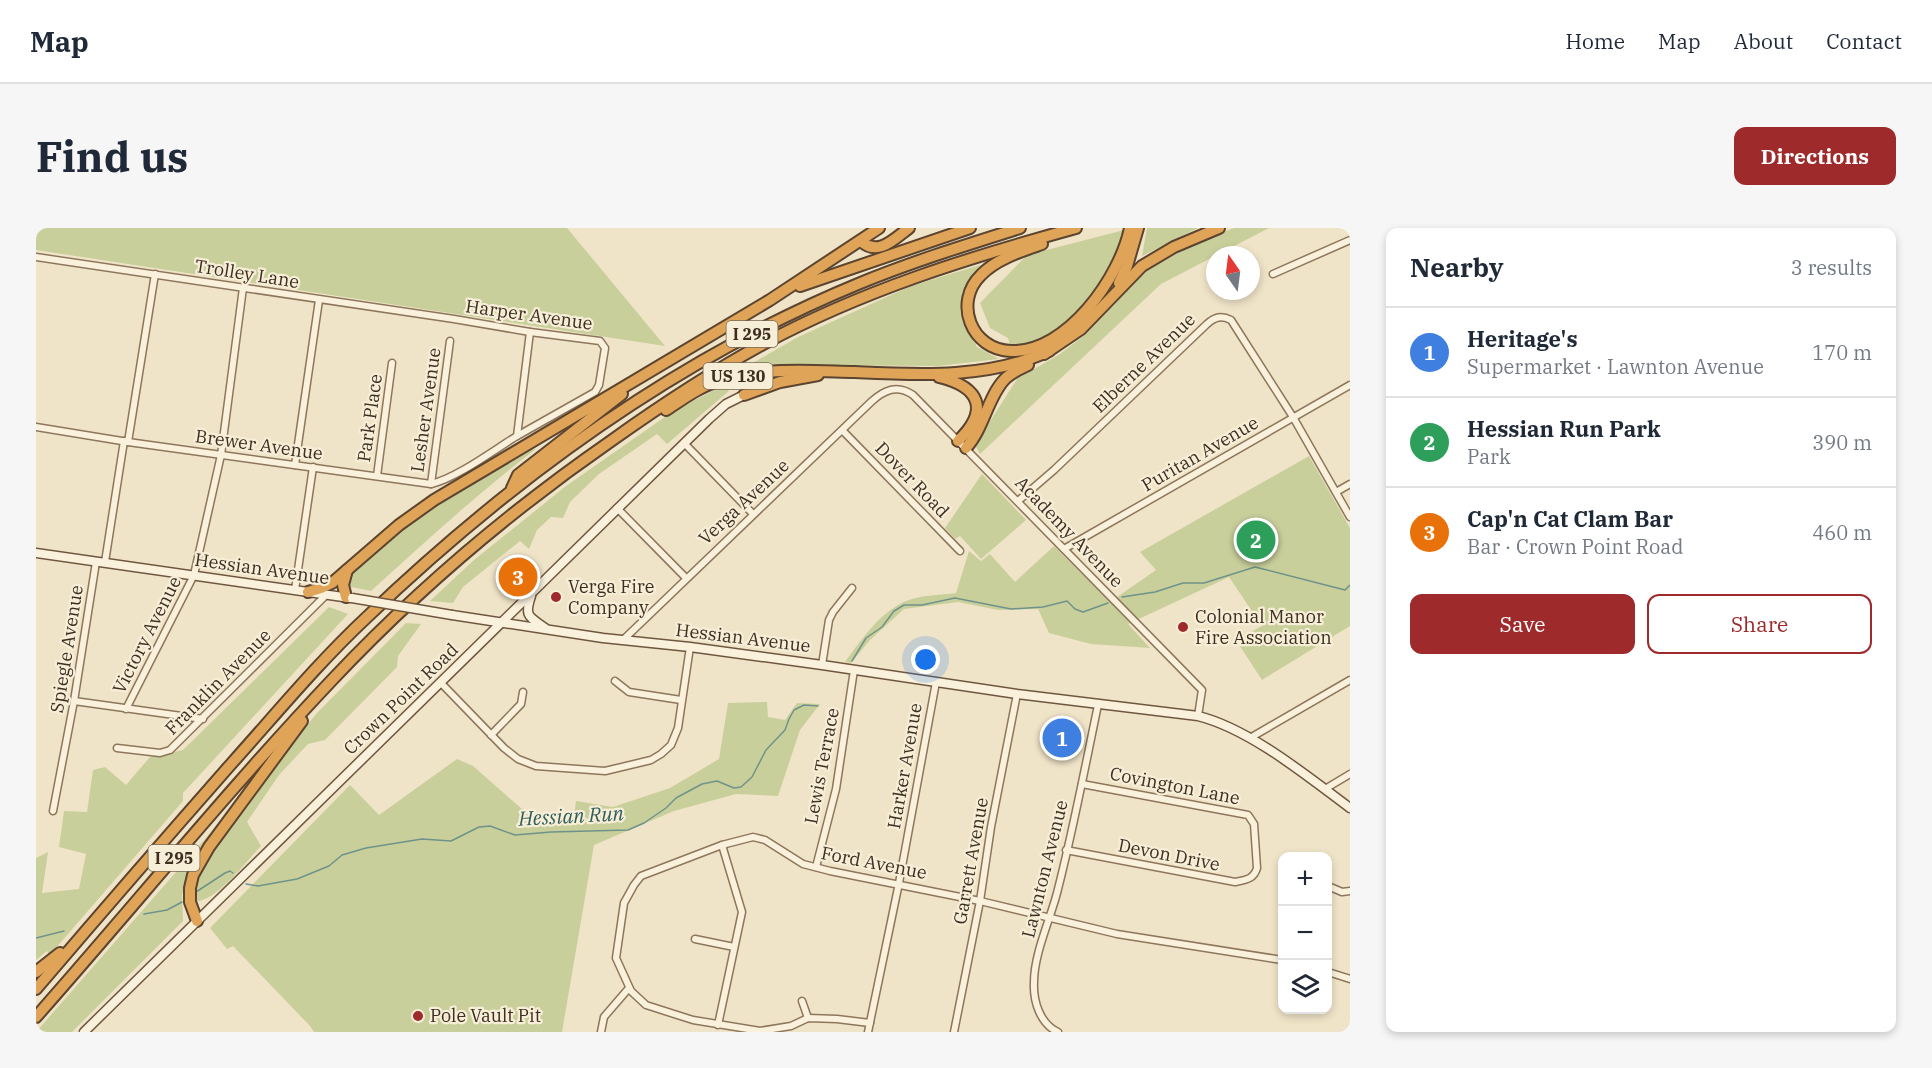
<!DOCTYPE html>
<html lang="en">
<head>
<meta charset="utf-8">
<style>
	body { margin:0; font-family:"IBM Plex Serif",serif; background:#f6f6f7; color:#1f2937 }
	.controls { position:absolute; right:18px; bottom:18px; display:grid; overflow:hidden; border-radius:12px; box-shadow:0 3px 9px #0003 }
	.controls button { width:54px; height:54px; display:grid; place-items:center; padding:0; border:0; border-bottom:2px solid #e0e1e3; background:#fff; color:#1f2937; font:30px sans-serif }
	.compass { position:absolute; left:1170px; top:18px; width:54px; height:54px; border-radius:50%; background:#fff; box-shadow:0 3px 9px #0003; rotate:346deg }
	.you { position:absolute; left:890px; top:432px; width:21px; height:21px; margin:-15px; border:4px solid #fff; border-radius:50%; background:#1a73e8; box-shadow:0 0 0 9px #1a73e833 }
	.badge { display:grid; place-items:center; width:39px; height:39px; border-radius:50%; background:#9e2a2b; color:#fff; font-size:20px; font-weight:700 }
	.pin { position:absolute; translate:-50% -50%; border:3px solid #fff; box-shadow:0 2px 6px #0006 }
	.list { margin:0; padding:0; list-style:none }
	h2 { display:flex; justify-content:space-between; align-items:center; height:78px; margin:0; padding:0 24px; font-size:26px }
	h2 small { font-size:20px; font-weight:400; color:#747a83 }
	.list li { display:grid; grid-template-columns:39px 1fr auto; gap:18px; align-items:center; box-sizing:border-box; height:90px; padding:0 24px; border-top:2px solid #e0e1e3 }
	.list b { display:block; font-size:22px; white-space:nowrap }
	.list p { margin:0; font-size:20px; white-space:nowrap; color:#747a83 }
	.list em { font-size:20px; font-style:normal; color:#747a83 }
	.actions { display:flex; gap:12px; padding:18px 24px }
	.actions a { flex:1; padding:14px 0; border:2px solid #9e2a2b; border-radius:12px; text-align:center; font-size:21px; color:#9e2a2b }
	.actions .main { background:#9e2a2b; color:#fff }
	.icon { flex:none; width:33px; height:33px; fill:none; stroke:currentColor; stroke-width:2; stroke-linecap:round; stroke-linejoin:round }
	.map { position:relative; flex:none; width:1314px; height:804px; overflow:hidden; border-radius:12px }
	header { display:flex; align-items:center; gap:36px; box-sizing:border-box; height:84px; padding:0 30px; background:#fff; border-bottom:2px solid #e0e1e3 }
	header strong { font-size:28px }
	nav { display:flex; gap:33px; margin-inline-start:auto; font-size:21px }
	.intro { display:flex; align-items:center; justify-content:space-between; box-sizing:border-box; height:144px; padding:0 36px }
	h1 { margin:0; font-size:42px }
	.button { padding:15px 27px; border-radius:12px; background:#9e2a2b; color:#fff; font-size:21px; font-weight:700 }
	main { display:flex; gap:36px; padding:0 36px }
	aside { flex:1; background:#fff; border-radius:12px; box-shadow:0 3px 9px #0003 }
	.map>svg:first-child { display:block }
	.green { fill:#c9cf9b }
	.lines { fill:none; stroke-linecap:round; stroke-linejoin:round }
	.stream { stroke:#6f938a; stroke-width:1.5 }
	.street-casing { stroke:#8d765c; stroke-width:9 }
	.secondary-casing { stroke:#6f573f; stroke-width:11 }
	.highway-casing { stroke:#5b4430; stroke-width:14 }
	.street { stroke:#faf1dc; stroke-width:6 }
	.secondary { stroke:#faf1dc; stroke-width:8 }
	.highway { stroke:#e0a458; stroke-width:10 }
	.secondary-bridge-casing { stroke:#6f573f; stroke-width:11; stroke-linecap:butt }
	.secondary-bridge { stroke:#faf1dc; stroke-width:8 }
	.poi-dot { fill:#9e2a2b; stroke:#f7eed8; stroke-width:2 }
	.labels { text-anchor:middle; stroke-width:4.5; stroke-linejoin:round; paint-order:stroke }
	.shield { fill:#f7eed8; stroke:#756857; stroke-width:1.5 }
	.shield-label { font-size:16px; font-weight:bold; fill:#3d2e20 }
	.street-label { font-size:18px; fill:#3d2e20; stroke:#f7eed8 }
	.poi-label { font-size:18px; fill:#3d2e20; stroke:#f7eed8; text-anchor:start }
	.water-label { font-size:20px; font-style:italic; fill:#2f5d5a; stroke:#f7eed8 }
</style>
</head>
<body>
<header>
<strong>Map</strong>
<nav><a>Home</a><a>Map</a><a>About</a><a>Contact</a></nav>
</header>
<div class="intro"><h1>Find us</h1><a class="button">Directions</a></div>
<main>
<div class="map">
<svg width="1314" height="804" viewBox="0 0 1314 804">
	<rect width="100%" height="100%" fill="#f0e4c8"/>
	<g class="green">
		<polygon points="0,0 531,0 629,118 0,22"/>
		<polygon points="1111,0 1162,0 1106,28"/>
		<polygon points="1198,0 1233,0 1125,56 944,226 939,217 981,151 1024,126 1050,106 1111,43 1161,14"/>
		<path d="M1088,2C1084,14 1081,27 1076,38C1056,79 1020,112 975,121L972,110L954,100L944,75L991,27Z"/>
		<polygon points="944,37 926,67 927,93 941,119 963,131 902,138 784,137 710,139 762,109 875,58"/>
		<polygon points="688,157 693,163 631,216 621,206 563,246 534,274 527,290 515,289 501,302 493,321 484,313 427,359 417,375 394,373 438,332 530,258 636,184"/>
		<path d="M500,221C442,265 389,314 335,363L311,358V349L317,342L379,290L485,224Z"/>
		<path d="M1273,228L1314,300V398L1226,452L1200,412L1226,398L1193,349L1092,396L1114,420L1055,416L1013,405L1002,381L962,382L922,374L868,381L834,412L815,435L809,434C826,411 845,382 873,372C887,367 905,367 920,365L933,323L945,333L954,326L979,354L1018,318L1074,374L1120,342L1104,324Z"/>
		<polygon points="946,246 990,292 945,331 924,308 919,311 909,300"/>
		<polygon points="293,379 312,386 147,565 147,573 13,728 11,723 0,732 0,630 12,624 6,665 43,661 50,626 23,619 28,583 51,584 57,542 69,539 90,557 114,529 147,522"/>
		<path d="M370,395L385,396L362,428L361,439L289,512L272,516L243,547L211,594L225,618C212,632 178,676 159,673L161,649L172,628L241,535L280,486Z"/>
		<polygon points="731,474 732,489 749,492 761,475 784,476 764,502 742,568 700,566 638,583 558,617 526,804 278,804 274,798 197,718 191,721 174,700 314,557 343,587 421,531 437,538 493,587 538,588 540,573 577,579 634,560 683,531 692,475"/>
		<polygon points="183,595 155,637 146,667 147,693 36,804 0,804"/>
	</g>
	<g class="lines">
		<g class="stream">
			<polyline points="1086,369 1119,364 1147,355 1168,355 1219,339 1309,362 1314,357"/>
			<polyline points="816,433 830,410 846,399 858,383 868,377 886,377 919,370 975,381 1007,379 1031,373 1039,381 1047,384 1072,375"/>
			<polyline points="210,656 222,658 261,651 293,638 306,627 330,620 386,611 415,613 443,599 454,598 479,607 515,604 592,602 608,595 630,580 640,570 666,556 681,553 698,560 705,559 716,549 730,522 749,502 753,491 758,482 768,477 782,478"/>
			<polyline points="160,664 189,645 194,643 197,645"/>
			<polyline points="108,686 131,682 146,674"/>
			<polyline points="0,710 28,703"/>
		</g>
		<g class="street-casing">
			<g id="street">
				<polyline points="0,29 418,91 494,104 564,113 569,120 563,157 559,164 481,208"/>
				<polyline points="1237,46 1314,12"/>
				<path d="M0,199L92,214L395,256C421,250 458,222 481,208L494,104"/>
				<polyline points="807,203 924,323"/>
				<polyline points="92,214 119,46"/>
				<polyline points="648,215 717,286"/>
				<polyline points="259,237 283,72"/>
				<polyline points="341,248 356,135"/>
				<polyline points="395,256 414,113"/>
				<polyline points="1300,264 1314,256"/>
				<path d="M982,273L1018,242L1171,96C1179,89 1185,87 1195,92L1257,189L1314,289"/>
				<polyline points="581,280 650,350"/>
				<polyline points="1028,321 1314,157"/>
				<polyline points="69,334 88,213"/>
				<polyline points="259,362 277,239"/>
				<path d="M587,412L835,174C848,162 861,156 877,167L1166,462L1162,488"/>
				<polyline points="786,437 793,392 797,384 816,360"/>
				<polyline points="579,453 593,464 645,472"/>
				<polyline points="405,455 468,520 482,531 500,538 569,543 615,532 625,526 635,517 642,500 654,419"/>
				<polyline points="38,473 167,491"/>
				<polyline points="90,481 158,347 185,227 207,60"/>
				<polyline points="455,507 485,476 487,464"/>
				<polyline points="1214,510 1314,452"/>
				<polyline points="81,520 124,525 134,522 290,367"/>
				<polyline points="1289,561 1314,546"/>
				<polyline points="17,583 38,473 60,334"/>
				<path d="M1030,622L1199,654C1210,652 1218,651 1221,640L1218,596L1212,587L1046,556"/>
				<polyline points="780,639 800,561 818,442"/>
				<polyline points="1292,658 1306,664 1314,663"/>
				<polyline points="659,711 698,719"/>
				<polyline points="1292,744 1314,751"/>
				<polyline points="766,773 772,790"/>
				<polyline points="834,795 801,791 772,790 755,798 724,803 657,792 610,777 595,763 580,730 588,675 598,657 605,648 686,617 717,609 729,612 767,636 794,643 944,673 1081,706 1246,732"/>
				<polyline points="682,797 706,684 686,617"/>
				<polyline points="565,804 568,789 593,760"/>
				<polyline points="832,804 863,655 900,454"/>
				<polyline points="918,804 944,673 955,599 981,466"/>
				<path d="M1022,804C1004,796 997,773 998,754C998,726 1014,692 1021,665C1037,603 1049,539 1062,477"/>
			</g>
		</g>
		<g class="secondary-casing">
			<g id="secondary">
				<polyline points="0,325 314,370"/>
				<path d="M495,368C488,389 493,388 509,400"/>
				<path d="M416,387L567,410L654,419L786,437L981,466L1162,488C1214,501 1271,548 1314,580"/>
				<polyline points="48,804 673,191 690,176 708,167"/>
			</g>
		</g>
		<g class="highway-casing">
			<g id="highway">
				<path d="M825,13C842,29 858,11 873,0"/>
				<path d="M1006,16C986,23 960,31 945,47C917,74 935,122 975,123C1031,125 1084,49 1094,0"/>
				<polyline points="1083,55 1091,38 1102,0"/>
				<polyline points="764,58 934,0"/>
				<polyline points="1008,126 1045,101 1106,38 1138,19 1183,0"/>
				<path d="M903,149C944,159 954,182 922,213"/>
				<polyline points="708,167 744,154 782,147"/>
				<path d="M630,182C647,171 663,159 682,153C727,139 773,143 819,144C883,147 953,151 1013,123"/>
				<path d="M930,220C948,200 952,169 968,152C974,145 984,141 992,137"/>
				<polyline points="476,260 482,247 586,166"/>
				<polyline points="272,364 285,360 296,355 363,297 398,272 734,72 843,0"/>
				<polyline points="310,369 307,357 311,342"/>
				<polyline points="161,693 154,674 154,660 157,647 173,619 266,493"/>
				<polyline points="0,744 24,725"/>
				<path d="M0,761C65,685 130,610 196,535C240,486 282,435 330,390C473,253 638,132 822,56C875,34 930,17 984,0"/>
				<path d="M0,789C99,677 193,561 296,452C380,363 474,283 575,213C624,178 674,145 727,116C828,62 931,30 1040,0"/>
			</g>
		</g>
		<use href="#street" class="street"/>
		<use href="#secondary" class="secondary"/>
		<use href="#highway" class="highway"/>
		<g class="secondary-bridge-casing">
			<polyline id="secondary-bridge" points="316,370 416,387"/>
		</g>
		<use href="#secondary-bridge" class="secondary-bridge"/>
	</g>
	<g class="poi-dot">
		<circle cx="520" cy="369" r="6"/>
		<circle cx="1147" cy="399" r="6"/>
		<circle cx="382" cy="788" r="6"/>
	</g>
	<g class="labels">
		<g class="shield">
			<rect x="690.5" y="93" width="51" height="26" rx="4.5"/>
			<rect x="667.5" y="135" width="69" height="26" rx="4.5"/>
			<rect x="112.5" y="617" width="51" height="26" rx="4.5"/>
		</g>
		<g class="shield-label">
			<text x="716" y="112">I 295</text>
			<text x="702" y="154">US 130</text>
			<text x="138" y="636">I 295</text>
		</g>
		<g class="street-label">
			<text transform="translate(211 46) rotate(9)" y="6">Trolley Lane</text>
			<text transform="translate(493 87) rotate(8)" y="6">Harper Avenue</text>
			<text transform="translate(1108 135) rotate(-44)" y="6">Elberne Avenue</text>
			<text transform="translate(390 182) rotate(-82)" y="6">Lesher Avenue</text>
			<text transform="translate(334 190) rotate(-82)" y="6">Park Place</text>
			<text transform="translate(223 217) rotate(8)" y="6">Brewer Avenue</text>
			<text transform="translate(1164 226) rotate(-30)" y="6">Puritan Avenue</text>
			<text transform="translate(876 252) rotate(46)" y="6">Dover Road</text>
			<text transform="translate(708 274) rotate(-43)" y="6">Verga Avenue</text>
			<text transform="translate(1033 304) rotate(46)" y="6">Academy Avenue</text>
			<text transform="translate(226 341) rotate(8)" y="6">Hessian Avenue</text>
			<text transform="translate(111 407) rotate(-63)" y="6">Victory Avenue</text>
			<text transform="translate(707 410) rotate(7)" y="6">Hessian Avenue</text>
			<text transform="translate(31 421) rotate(-81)" y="6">Spiegle Avenue</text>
			<text transform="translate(182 454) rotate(-45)" y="6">Franklin Avenue</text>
			<text transform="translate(365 471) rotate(-44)" y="6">Crown Point Road</text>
			<text transform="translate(786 538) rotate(-79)" y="6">Lewis Terrace</text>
			<text transform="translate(869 538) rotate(-80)" y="6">Harker Avenue</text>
			<text transform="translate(1139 558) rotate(11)" y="6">Covington Lane</text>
			<text transform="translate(1133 627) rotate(11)" y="6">Devon Drive</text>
			<text transform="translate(935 633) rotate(-80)" y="6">Garrett Avenue</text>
			<text transform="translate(838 635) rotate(11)" y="6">Ford Avenue</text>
			<text transform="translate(1009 641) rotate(-76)" y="6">Lawnton Avenue</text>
		</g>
		<g class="poi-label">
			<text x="532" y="365">Verga Fire<tspan x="532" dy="21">Company</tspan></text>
			<text x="1159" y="395">Colonial Manor<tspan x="1159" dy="21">Fire Association</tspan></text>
			<text x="394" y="794">Pole Vault Pit</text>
		</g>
		<g class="water-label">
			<text transform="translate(535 588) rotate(-3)" y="7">Hessian Run</text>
		</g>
	</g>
</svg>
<div class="controls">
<button>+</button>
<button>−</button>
<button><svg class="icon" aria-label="layers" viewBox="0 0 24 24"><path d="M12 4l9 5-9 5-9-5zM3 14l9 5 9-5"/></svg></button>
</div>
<svg class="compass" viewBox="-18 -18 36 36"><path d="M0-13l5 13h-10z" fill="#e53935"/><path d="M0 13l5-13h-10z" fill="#747a83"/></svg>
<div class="you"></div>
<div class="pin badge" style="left:1026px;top:510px;background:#3f7fe0">1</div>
<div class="pin badge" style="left:1220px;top:312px;background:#2e9e5b">2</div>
<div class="pin badge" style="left:482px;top:349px;background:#e8710a">3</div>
</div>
<aside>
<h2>Nearby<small>3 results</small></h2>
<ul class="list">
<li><span class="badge" style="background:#3f7fe0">1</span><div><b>Heritage's</b><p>Supermarket · Lawnton Avenue</p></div><em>170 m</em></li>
<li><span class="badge" style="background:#2e9e5b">2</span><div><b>Hessian Run Park</b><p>Park</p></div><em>390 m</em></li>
<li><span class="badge" style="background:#e8710a">3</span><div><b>Cap'n Cat Clam Bar</b><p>Bar · Crown Point Road</p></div><em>460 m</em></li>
</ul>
<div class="actions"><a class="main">Save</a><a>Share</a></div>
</aside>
</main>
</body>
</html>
